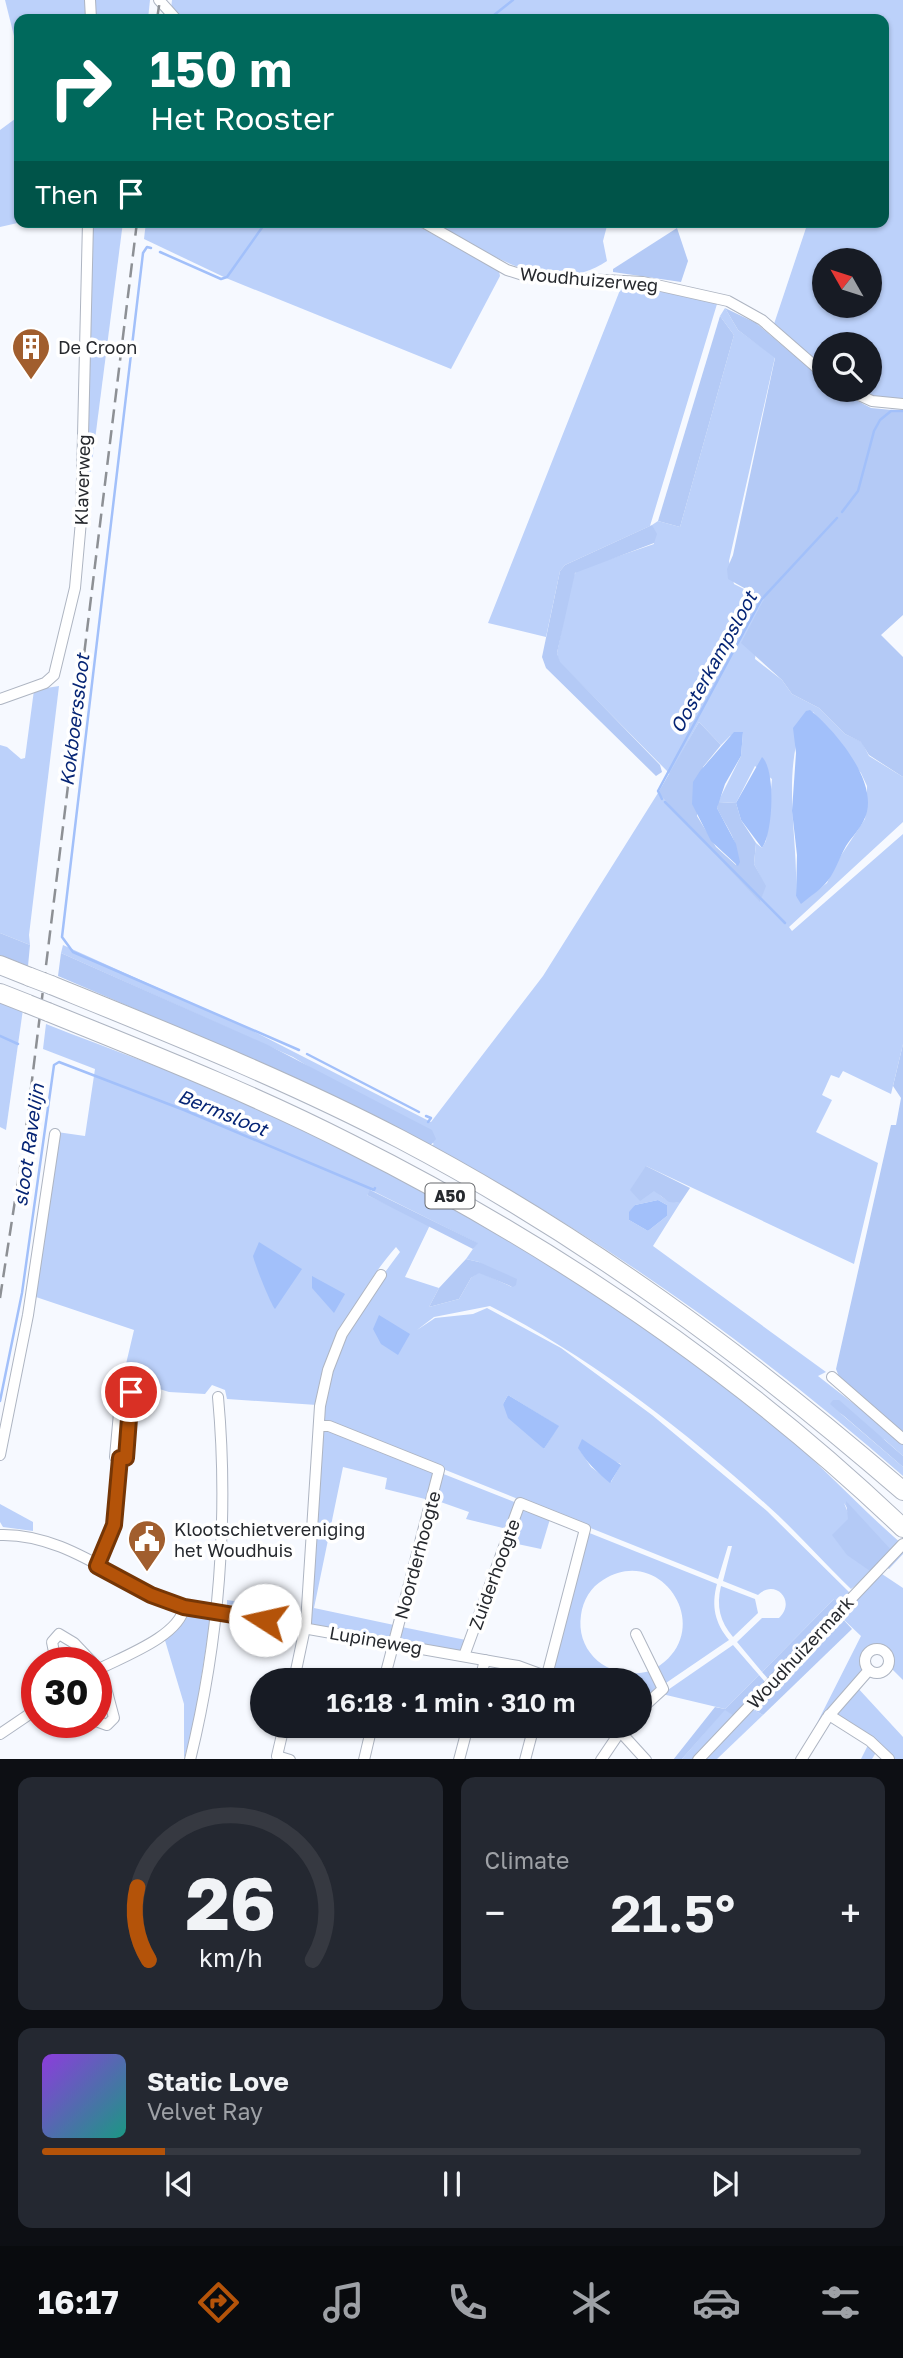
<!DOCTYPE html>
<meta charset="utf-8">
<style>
body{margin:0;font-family:"Golos Text",sans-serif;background:#242831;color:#f1f3f6;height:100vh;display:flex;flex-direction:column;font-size:26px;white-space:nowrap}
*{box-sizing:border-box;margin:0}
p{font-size:23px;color:#9ea1a6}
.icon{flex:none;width:38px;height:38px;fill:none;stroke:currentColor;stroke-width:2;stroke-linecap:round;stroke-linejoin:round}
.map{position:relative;height:1759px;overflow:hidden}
.sheet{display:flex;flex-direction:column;gap:18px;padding:18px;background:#0d0f14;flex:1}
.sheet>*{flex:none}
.top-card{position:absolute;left:14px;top:14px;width:875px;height:214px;border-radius:14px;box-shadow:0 2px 5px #0004;background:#00695c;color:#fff;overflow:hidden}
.needle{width:46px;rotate:309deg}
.fabs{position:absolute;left:812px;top:248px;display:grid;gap:14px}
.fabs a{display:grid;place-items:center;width:70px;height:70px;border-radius:50%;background:#171b24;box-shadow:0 2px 5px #0004;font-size:35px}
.speed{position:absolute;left:21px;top:1647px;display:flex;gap:14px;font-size:35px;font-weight:700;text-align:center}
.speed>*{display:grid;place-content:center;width:91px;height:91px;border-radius:50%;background:#171b24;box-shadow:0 2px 5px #0004;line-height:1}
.speed .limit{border:10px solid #d22;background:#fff;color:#111}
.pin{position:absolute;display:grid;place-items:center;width:60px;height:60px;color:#fff;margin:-30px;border:4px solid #fff;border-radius:50%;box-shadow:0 2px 7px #0007}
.me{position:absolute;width:77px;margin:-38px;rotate:280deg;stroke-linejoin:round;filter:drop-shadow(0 0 5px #0008)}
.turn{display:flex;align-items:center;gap:24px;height:147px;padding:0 21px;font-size:32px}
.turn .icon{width:91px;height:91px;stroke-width:2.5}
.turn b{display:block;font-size:49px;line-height:60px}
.then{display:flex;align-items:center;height:66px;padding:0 21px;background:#0003;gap:14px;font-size:26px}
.big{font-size:52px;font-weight:600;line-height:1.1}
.sheet .widget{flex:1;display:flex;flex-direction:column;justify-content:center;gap:10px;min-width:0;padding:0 24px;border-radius:14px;background:#242831}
.sheet .dial{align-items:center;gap:0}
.dial svg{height:182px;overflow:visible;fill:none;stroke:#363941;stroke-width:7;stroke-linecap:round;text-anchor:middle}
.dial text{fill:#f1f3f6;stroke:none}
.song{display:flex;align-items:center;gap:21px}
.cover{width:84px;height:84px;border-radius:10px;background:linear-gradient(135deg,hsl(270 70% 55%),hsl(170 70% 35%))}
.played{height:7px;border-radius:4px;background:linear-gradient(90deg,#b45309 15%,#363941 15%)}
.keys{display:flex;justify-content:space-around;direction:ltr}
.heat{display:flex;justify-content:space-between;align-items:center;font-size:38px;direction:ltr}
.sheet .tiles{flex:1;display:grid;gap:18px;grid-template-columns:1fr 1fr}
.widget:last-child{grid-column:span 2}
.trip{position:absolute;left:250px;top:1668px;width:402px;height:70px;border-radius:35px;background:#171b24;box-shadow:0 2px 5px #0004;font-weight:600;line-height:70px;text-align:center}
.dock{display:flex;height:112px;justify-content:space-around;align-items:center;background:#090b0e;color:#9ea1a6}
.dock .icon{width:49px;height:49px}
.dock .current{color:#b45309}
.dock b{font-size:32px;color:#f1f3f6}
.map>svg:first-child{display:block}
.green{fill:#bcd1fa;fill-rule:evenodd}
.forest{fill:#b4caf6}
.water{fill:#a2c0fa}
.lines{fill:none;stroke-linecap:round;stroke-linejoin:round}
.stream{stroke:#a2c0fa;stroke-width:2.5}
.street-casing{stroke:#aeb5c2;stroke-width:12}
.highway-casing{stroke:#aeb5c2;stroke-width:20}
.street{stroke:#fff;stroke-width:10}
.highway{stroke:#fff;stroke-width:18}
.rail{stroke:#8d9095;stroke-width:2.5;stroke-dasharray:14 7;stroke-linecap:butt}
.highway-bridge-casing{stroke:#aeb5c2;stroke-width:20;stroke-linecap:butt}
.highway-bridge{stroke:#fff;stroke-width:18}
.route-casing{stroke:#753606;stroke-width:18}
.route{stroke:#b45309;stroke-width:12}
.labels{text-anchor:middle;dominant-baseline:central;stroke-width:7;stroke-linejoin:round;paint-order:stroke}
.shield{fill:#fff;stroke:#67696d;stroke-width:2}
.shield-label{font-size:16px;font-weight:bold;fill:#26292e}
.street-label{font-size:18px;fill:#26292e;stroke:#fff}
.poi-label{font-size:18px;fill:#26292e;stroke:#fff;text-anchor:start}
.water-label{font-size:19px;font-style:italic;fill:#062575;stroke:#fff}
</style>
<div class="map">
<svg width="903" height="1760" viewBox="0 0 903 1760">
<rect width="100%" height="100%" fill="#f6f9ff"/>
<g class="green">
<path d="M5,0H85V19H19V56Z"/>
<path d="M94,0H150L148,19L94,14Z"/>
<path d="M172,0H903V400L878,398L856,390H870V345H824V368L774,324L808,222H884V19H181L171,9ZM824,261H870V306H824Z"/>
<path d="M19,116V222H22L0,227V130Z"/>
<path d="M91,222H123L84,525Z"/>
<path d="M146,222H411L499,271L500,276L451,369L226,278L144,239Z"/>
<path d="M433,222H608L603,241L607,261C550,300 483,250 433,222Z"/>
<path d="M622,285L688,295L717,304L650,526L565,565L560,571L546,637L488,623Z"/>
<path d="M725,308L738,330L775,357L729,561L734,584L764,599L755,659L782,680L792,694L819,708L845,734L862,742L869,756L903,777V822L789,927L792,931L903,834V1044L891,1094L843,1071L839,1078L831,1075L822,1095L832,1100L816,1132L878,1163L854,1264L646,1166C652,1187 656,1200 680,1203L653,1246L826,1372L818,1376L903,1442V1456L885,1440L840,1413L903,1467V1476C758,1349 601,1236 430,1146L434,1144L293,1057L61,953L63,945L251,1030L431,1122L543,976L658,793L760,901L765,886L754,864L756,843L762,848L766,841L772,779L755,766L736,803L718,802L741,756L743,732L730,736L721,745L699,722L670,774L559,662L557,653L572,577L578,570L654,544L652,525L658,521L680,527L734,335L720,316ZM813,712L861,773L867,786V802L865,819L836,863L827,883L805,900L796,896C798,846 786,795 796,745C798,734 808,722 813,712ZM658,1200L667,1205V1216L648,1231L629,1220L635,1205Z"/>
<path d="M59,686L29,935L30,945L0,933V745L7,747L21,759L25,758L34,690Z"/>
<path d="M0,1000L23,1009L6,1130L0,1127Z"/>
<path d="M46,1024C112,1050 178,1073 243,1101C432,1185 614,1296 775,1426C820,1463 859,1507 903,1545V1554L889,1569L882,1563L844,1503L873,1573L851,1589C824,1563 797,1532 768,1506C684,1430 592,1358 490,1306L434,1317L417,1330L435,1318L473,1314L487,1308L561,1348L652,1415L767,1511L849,1592L847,1601L834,1599L762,1672L737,1642L762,1618H779C797,1601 775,1578 758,1595L723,1581L732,1546H728L718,1579L323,1421C327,1357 362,1302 400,1252L396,1247C354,1295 337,1345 317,1405L227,1399L225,1390L212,1385L205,1394L169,1392L128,1379L133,1367L126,1364L134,1330L33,1296L57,1132L85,1136L95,1069L43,1049ZM371,1190L477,1243L466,1259L479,1262L512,1287L479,1272L471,1278L459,1299L429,1307L439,1288L405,1277L430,1225L367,1195ZM508,1395L558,1426L544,1449L503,1404ZM579,1449L621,1464L611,1482L591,1467Z"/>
<path d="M326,1429L434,1471L429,1500L385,1489L387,1478L343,1467L314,1608L394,1625L391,1638L311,1624L323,1431Z"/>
<path d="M441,1473L517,1503L507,1529L466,1519L469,1512L435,1500Z"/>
<path d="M0,1504L33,1522V1531L3,1527L0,1522Z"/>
<path d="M522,1506L550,1519L541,1549L508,1542Z"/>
<path d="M587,1532L717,1584C711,1606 715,1623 729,1640L663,1685L656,1668C718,1630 661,1542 603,1580C591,1587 583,1600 581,1615C575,1655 613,1682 650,1671L657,1690L641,1706L640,1680H564L551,1674Z"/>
<path d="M882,1574L903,1588V1680L889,1666C892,1652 882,1644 868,1649L862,1658L864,1668L814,1729L861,1636L841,1617Z"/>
<path d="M721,1586L755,1599L758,1613L733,1637C720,1622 716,1606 721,1586Z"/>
<path d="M242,1594L289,1604V1610L303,1613V1619L288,1613L302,1621L299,1623L226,1610V1607L241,1604L227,1605V1600L241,1602Z"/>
<path d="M188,1611L211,1615L194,1724L184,1759V1704L164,1637L178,1628Z"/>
<path d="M402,1627L466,1640L460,1652L399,1640Z"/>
<path d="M733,1645L759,1675L725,1709L735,1717L696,1759H682L725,1709L662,1694Z"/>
<path d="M856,1686L903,1737V1759H892L893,1756L880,1746L872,1759H861L869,1743L827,1721Z"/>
<path d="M752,1709L763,1715L717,1759L704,1760Z"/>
</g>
<g class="forest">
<path d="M677,228L688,261L681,282L613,272V269Z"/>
<path d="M725,308L756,323L824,381V390H837L871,408L903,411V615L881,635L903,657V777L869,755L861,742L845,734L819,708L792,694L782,680L741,643L764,599L728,579L727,569L733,555L775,358L738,330Z"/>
<path d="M720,316L734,335L680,527L658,521Z"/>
<path d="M652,525L657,534L654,543L575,573L557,653L560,662L660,765L662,772L656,776L546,668L542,657L560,571L565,565Z"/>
<path d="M699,722L721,745L703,767L697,816L716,847L736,865C741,843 726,827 717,808L718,802L736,803L741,820L756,843L754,864L766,886L760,902L658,793Z"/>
<path d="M0,933L30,945L28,966L0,955Z"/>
<path d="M61,953L268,1045L432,1130L436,1139L430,1146L257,1061L58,976Z"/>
<path d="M903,1044V1432L841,1382L836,1369L891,1125H896L901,1098L893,1086Z"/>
<path d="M646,1166L690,1188L680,1203L669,1202L654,1191L640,1201L630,1190Z"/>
<path d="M370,1190L478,1243L473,1249L367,1195Z"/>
<path d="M466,1259L479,1262L517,1279L516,1285L513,1287L479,1273L471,1278L459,1299L429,1307L439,1288Z"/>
<path d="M833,1400H839L903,1456V1467L830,1404Z"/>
<path d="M846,1501L893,1552L873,1573L847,1555L832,1535L848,1519Z"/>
<path d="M834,1599L847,1601L770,1681L762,1672Z"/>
<path d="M841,1617L852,1629L763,1715L752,1709Z"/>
<path d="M759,1675L767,1684L735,1717L725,1710L682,1759L673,1760L715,1707L725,1709Z"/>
</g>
<g class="water">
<path d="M810,710C835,730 882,785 864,820C860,829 851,838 846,846C839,858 834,875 825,884C820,890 808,898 801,904L796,896L797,855L792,811L796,753L793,728L806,711Z"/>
<path d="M734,732H743L741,756L725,784L717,808L736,844L740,862L738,866L711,841L692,804L693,782L700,771Z"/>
<path d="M762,757C776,770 773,833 762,848L741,820L736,803Z"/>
<path d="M658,1200L667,1205V1216L648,1231L629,1220V1212L635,1205Z"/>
<path d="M259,1242L302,1269L275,1309C271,1305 255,1265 253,1256Z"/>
<path d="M312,1276L345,1294L334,1313L312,1288Z"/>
<path d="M379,1315L410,1334L398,1355L381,1344L373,1329Z"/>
<path d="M508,1395L559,1426L544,1449L508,1418L503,1404Z"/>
<path d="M582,1439L621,1465L610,1483C597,1472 587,1463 578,1448Z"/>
</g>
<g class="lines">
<g class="stream">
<path d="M489,19L513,0"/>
<path d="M151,248L147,247L143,253L62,937L73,952L299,1050"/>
<path d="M160,252L221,279L227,277L266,222"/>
<path d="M842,512L858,491L874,431L880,420L891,411H903"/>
<path d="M662,799L658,791L761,600L837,518"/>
<path d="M665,802L785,923"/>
<path d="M0,1036L18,1044"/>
<path d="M307,1054L419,1112"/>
<path d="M426,1116L431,1118L428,1122"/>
<path d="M0,1401L22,1293L54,1065L59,1062L184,1110L374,1190L375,1188"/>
</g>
<defs>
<g id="street">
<path d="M90,0L91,19"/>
<path d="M159,0L176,19"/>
<path d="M423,222L507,270L526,276L643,282L728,301L762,320L824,374"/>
<path d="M848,390L872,401L903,404"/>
<path d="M0,699L45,683L54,675L75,588L81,521L88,222"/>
<path d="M832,1377L903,1439"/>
<path d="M319,1426H329L439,1470L384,1680"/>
<path d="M0,1455L28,1315L55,1134"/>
<path d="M0,1535C68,1533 121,1586 184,1607L518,1666L556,1680"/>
<path d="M97,1566L114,1525L120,1458L126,1459L131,1392L121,1391L115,1457L120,1458"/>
<path d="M636,1634L663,1689L640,1710"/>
<circle cx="877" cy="1661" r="12"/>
<path d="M464,1656L520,1503L585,1529L546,1679"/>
<path d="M56,1662L52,1642L59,1634L74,1643L92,1662"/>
<path d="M96,1669L106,1688L114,1718L107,1725L96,1721"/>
<path d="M97,1670C122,1657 180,1636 184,1607"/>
<path d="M294,1680L306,1623L320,1406L328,1370L342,1334L381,1275"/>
<path d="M480,1680L485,1660"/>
<path d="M829,1715L870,1741L889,1759"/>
<path d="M284,1726L277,1756L290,1760"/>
<path d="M615,1726L646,1760"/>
<path d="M0,1734L37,1709"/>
<path d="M190,1760C219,1642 229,1517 218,1397"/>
<path d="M364,1760L372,1726"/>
<path d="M459,1760L468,1726"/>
<path d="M525,1760L534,1726"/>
<path d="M601,1760L624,1726"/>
<path d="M698,1760L903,1544"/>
<path d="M801,1760L827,1718L869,1670"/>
</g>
<g id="highway">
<path d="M0,965L30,977"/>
<path d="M51,985C169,1033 287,1080 400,1139C583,1235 747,1356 903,1491"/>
<path d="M0,993L28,1004"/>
<path d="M48,1012C149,1053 251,1093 349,1143C550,1244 740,1372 903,1528"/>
</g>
</defs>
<use href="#street" class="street-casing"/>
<use href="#highway" class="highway-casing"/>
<use href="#street" class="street"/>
<use href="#highway" class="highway"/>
<g class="rail">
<path d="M157,19L160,0"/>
<path d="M0,1298L26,1129L137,222"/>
</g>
<defs>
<g id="highway-bridge">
<path d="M30,977L51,985"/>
<path d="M28,1004L48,1012"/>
</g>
</defs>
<use href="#highway-bridge" class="highway-bridge-casing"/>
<use href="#highway-bridge" class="highway-bridge"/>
</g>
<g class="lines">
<defs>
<path id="route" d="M131,1392L126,1458H120L114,1525L97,1566L151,1595L184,1607L265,1620"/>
</defs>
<use href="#route" class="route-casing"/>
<use href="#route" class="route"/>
</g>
<defs>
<symbol id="building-pin" viewBox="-11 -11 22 30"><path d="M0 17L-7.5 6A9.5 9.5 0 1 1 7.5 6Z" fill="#a15e2e" stroke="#fff"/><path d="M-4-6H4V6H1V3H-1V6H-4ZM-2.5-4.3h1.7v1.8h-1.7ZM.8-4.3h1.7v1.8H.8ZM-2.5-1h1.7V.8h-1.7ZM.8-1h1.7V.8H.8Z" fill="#fff"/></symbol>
<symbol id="civic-pin" viewBox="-11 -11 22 30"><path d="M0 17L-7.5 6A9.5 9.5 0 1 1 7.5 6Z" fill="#a15e2e" stroke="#fff"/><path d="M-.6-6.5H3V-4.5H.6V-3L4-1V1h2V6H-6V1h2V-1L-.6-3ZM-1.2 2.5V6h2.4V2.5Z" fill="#fff"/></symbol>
</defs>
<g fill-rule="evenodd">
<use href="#building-pin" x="9" y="325" width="44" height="60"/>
<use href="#civic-pin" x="125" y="1517" width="44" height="60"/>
</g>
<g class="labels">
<rect class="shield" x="425.5" y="1183.5" width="49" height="25" rx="5"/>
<g class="shield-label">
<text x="450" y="1196">A50</text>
</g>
<g class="street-label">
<text transform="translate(589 279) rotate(5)">Woudhuizerweg</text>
<text transform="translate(82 480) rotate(-88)">Klaverweg</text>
<text transform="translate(417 1555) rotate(-75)">Noorderhoogte</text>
<text transform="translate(494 1574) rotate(-70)">Zuiderhoogte</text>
<text transform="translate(376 1640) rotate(10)">Lupineweg</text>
<text transform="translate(800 1652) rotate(-47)">Woudhuizermark</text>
</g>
<g class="poi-label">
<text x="58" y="347">De Croon</text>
<text x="174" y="1529">Klootschietvereniging<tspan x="174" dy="21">het Woudhuis</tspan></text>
</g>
<g class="water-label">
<text transform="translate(713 662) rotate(-61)">Oosterkampsloot</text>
<text transform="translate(74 720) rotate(-83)">Kokboerssloot</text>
<text transform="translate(223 1112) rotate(22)">Bermsloot</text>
<text transform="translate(28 1145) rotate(-82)">sloot Ravelijn</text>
</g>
</g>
</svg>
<div class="fabs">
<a><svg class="needle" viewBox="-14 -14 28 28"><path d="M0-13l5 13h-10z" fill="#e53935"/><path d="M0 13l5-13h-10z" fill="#9ea1a6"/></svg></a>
<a><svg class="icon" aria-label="search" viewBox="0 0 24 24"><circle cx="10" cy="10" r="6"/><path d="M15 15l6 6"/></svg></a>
</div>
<div class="speed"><div class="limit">30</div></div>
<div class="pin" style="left:131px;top:1392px;background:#d93025"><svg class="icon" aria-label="arrive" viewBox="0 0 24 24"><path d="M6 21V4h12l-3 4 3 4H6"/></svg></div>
<svg class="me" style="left:265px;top:1620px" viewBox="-20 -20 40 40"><circle r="19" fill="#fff"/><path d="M0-13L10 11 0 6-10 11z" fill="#b45309"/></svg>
<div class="trip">16:18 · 1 min · 310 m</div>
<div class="top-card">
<div class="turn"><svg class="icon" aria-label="right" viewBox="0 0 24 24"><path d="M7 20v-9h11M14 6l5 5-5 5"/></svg><div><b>150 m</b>Het Rooster</div></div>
<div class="then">Then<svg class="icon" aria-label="arrive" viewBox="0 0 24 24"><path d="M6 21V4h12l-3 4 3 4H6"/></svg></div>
</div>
</div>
<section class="sheet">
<div class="tiles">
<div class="widget dial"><svg viewBox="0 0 100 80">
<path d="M14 69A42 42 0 1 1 86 69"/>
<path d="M14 69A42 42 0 0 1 9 37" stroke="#b45309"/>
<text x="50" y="56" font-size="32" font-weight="700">26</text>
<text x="50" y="72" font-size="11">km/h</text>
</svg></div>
<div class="widget"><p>Climate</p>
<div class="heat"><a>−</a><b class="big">21.5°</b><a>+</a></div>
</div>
<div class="widget">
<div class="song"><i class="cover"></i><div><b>Static Love</b><p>Velvet Ray</p></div></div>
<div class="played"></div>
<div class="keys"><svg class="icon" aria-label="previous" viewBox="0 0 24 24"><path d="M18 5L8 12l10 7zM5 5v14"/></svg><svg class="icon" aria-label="pause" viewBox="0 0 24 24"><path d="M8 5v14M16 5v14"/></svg><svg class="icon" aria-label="next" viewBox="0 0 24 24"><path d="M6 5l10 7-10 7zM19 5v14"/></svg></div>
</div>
</div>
</section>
<nav class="dock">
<b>16:17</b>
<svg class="icon current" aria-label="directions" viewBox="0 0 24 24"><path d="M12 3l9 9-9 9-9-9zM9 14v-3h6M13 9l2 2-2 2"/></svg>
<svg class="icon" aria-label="music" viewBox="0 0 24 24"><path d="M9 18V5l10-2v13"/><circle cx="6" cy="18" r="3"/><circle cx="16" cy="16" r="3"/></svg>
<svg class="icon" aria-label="phone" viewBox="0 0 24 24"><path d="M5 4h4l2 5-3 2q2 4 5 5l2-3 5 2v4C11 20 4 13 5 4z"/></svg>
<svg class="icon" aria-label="climate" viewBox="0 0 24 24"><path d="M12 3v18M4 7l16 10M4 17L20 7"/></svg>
<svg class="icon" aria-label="car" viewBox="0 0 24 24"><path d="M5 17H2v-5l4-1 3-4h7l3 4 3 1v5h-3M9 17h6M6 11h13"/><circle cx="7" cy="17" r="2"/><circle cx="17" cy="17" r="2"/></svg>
<svg class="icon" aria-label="filters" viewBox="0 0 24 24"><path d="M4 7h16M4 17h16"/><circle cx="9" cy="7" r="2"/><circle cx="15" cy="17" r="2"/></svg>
</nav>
